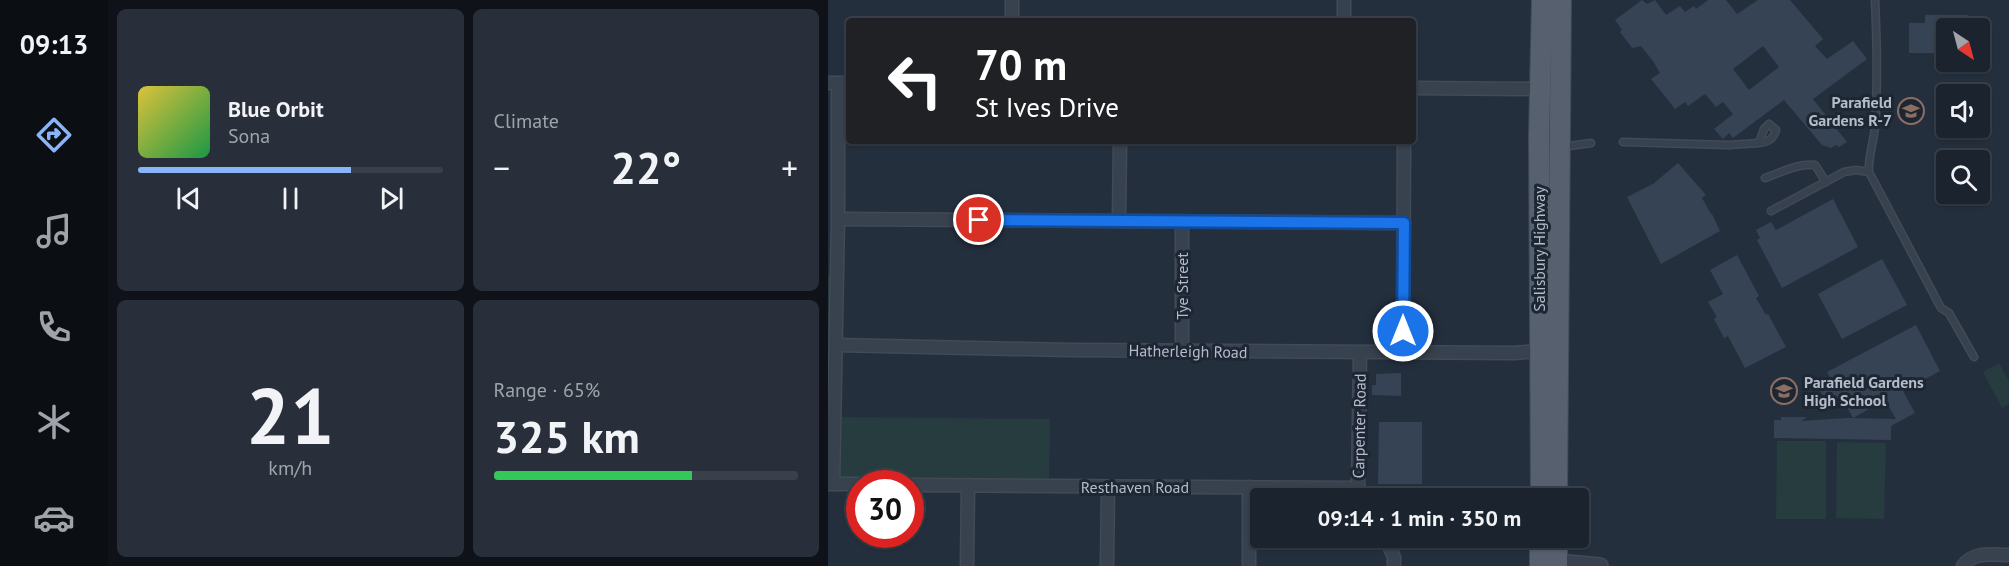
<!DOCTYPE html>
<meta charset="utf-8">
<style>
body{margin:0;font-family:"PT Sans",sans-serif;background:#282f3a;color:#f1f3f6;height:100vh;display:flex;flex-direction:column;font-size:22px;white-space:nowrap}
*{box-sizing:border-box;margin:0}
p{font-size:20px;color:#a0a4aa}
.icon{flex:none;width:33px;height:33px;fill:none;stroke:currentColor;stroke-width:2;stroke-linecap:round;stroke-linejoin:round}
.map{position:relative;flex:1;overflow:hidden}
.details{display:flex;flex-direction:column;gap:9px;padding:9px;background:#0f1319;width:720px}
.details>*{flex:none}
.top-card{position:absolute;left:18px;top:18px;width:570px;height:126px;border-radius:6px;box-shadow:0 2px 4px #0004,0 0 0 2px #39404a;background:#202124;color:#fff;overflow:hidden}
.needle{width:39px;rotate:144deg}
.tools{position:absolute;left:1108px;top:18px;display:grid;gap:12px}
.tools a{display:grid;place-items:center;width:54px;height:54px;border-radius:6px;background:#1b232e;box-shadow:0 2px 4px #0004,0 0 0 2px #39404a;font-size:30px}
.speed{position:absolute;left:18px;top:470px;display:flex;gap:12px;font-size:30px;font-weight:700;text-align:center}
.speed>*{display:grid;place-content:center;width:78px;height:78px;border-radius:50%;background:#1b232e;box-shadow:0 2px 4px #0004,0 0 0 2px #39404a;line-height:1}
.speed .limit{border:9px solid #d22;background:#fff;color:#111}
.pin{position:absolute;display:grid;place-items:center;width:51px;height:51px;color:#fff;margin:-26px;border:3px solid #fff;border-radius:50%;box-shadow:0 2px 6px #0007}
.me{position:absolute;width:66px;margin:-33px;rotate:0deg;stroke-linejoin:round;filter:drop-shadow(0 0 4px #0008)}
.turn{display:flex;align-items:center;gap:21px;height:126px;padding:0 30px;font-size:27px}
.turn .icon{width:78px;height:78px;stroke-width:2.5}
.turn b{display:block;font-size:42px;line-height:51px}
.big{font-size:45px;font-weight:600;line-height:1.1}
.details .card{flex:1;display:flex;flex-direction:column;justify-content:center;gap:9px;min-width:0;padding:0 21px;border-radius:9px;background:#282f3a}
.details .dial{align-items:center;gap:0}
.dial b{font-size:78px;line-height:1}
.song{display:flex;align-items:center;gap:18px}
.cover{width:72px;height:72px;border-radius:9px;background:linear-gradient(135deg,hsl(50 70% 55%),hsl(140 70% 35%))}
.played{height:6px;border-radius:3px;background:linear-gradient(90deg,#8ab4f8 70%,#39404a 70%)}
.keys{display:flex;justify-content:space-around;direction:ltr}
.heat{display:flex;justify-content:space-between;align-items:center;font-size:33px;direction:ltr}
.charge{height:9px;border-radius:4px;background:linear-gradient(90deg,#34c759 65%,#39404a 0)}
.details .tiles{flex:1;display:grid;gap:9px;grid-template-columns:repeat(2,1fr)}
.trip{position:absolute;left:422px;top:488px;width:339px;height:60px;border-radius:6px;background:#1b232e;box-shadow:0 2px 4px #0004,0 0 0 2px #39404a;font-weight:600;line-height:60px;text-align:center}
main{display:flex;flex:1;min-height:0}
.menu{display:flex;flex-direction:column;width:108px;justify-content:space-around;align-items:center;background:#0b0e12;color:#a0a4aa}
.menu .icon{width:42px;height:42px}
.menu .current{color:#8ab4f8}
.menu b{font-size:27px;color:#f1f3f6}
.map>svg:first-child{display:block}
.green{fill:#263c3f}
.building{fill:#364354;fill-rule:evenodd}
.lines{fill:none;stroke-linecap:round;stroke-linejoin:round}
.service-casing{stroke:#414a57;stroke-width:9}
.minor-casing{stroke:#414a57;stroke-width:15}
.tertiary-casing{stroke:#414a57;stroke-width:18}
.primary-casing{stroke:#414a57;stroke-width:22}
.service{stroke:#38414e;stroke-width:6}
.minor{stroke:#38414e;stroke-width:12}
.tertiary{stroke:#38414e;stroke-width:15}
.primary{stroke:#56606e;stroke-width:20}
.route-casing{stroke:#114b97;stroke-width:15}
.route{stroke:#1a73e8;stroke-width:10}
.labels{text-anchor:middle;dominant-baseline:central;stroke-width:6;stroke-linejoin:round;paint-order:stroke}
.poi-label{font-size:16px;font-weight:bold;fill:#b4bcc9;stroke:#1d2633;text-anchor:end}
.street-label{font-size:16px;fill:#b4bcc9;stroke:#1d2633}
</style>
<main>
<nav class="menu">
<b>09:13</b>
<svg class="icon current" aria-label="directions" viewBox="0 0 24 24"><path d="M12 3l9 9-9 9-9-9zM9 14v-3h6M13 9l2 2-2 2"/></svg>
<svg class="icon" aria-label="music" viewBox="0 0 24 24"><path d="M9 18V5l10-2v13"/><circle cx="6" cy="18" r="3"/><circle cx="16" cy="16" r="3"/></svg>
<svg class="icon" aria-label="phone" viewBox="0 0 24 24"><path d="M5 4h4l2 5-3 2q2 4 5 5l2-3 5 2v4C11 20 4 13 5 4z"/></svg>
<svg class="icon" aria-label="climate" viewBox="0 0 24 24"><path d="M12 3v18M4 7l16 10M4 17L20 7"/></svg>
<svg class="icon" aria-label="car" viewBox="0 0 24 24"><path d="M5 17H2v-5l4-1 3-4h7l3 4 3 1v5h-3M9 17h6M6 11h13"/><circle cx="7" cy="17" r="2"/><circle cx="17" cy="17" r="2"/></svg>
</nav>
<section class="details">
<div class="tiles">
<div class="card">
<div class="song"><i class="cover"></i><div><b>Blue Orbit</b><p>Sona</p></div></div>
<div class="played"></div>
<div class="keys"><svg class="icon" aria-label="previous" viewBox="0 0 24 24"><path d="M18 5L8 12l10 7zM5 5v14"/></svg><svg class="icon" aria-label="pause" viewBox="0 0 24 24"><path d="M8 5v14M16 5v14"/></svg><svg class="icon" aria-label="next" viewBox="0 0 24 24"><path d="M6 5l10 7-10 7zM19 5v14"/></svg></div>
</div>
<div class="card"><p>Climate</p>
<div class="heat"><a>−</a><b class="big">22°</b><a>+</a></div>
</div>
<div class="card dial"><b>21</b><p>km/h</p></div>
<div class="card"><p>Range · 65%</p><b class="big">325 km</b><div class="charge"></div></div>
</div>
</section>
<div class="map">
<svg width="1181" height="566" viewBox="0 0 1181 566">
<rect width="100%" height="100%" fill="#242f3e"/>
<g class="green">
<path d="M0,276H10L7,417L222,419L221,486L82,483L0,484Z"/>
<path d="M1171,363L1181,382V404L1174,408L1155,372Z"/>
<path d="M949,441H998V519H948Z"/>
<path d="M1009,442L1058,443L1056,519L1008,518Z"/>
</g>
<g class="building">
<path d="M814,0L819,4L827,0L838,15L852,6L857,12L866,6L868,9L880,0H898L909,14L930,0H962L995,39L987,46L999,59L1025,41L1039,59L985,99L1019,142L1011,147L1008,145L1003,148L994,145L956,100L905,138L901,133L895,139L886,129L905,114L895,102L888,107L877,94L860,106L857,102L847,109L823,79L832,73L825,61L813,46L804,48L792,32L794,30L787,20ZM935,46L951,67L921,90L905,69Z"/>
<path d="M1097,15H1140V28H1119V53H1081V23H1097Z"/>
<path d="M850,163L878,195L874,198L883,214H884L892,231L833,264L799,197L825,184Z"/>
<path d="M1005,199L1030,247L954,288L929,240L932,238L928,230L943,222L948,230Z"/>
<path d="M909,255L931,296L928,298L938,315L940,314L958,347L917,368L900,336L896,338L886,319L889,317L880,302L895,294L882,270Z"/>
<path d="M1054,259L1079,305L1014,339L990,294Z"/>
<path d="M1088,325L1112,371L1075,391L1087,413L1063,426V440L946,438V420H953V417H979L973,421L1019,418L1068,419L1057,400L1025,418L1014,398L1000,406L992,391L1006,384L999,372Z"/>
<path d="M573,373V396L544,395V385H548V374Z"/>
<path d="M551,422H594V484H550Z"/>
</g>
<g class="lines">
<defs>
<g id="service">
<path d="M1047,0C1049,42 1050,84 1047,126C1046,141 1040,156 1041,172L1113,308L1121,313L1146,357"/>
<path d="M795,142L900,145L931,143L936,129L941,124L948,130C945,139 941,142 931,143"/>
<path d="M734,147L763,143"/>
<path d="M937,178C954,172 970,163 987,165L998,182"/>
<path d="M943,211L1016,172L1028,170L1041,172"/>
</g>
<g id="minor">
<path d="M184,0V21"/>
<path d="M516,21V0"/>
<path d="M0,83H21"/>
<path d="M585,88L712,89"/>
<path d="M10,219L576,223"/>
<path d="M291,220L292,141"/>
<path d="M8,345L241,350L686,353L711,351"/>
<path d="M354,351V221"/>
<path d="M532,353L530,486L535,498"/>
<path d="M575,353L576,141"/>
<path d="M0,484H32"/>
<path d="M5,484L10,219V83"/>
<path d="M82,485L531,488"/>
<path d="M557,537L566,557V566"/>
<path d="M139,566L140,485"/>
<path d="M279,566L280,487"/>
<path d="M421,566V487"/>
<path d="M1135,566C1145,551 1165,555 1181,555"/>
</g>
<path id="tertiary" d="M729,562L772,566"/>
<g id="primary">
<path d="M713,498L711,136L714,0"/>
<path d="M729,498L733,0"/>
<path d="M712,566V537"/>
<path d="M729,566V537"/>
</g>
</defs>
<use href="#service" class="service-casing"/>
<use href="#minor" class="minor-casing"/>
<use href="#tertiary" class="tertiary-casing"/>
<use href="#primary" class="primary-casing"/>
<use href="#service" class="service"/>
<use href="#minor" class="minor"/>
<use href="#tertiary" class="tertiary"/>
<use href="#primary" class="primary"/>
</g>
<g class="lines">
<defs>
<path id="route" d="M151,220L576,223L575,331"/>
</defs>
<use href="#route" class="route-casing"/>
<use href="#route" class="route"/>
</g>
<defs>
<symbol id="school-ring" viewBox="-11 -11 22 22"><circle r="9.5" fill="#1d2633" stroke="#8d6e63" stroke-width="1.5"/><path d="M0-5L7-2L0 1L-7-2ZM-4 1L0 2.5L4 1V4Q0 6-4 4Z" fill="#8d6e63"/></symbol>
</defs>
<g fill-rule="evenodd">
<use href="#school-ring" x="1068" y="96" width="30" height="30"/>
<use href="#school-ring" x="941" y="376" width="30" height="30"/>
</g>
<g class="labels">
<g class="poi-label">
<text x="1064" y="102">Parafield<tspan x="1064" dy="18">Gardens R-7</tspan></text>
<text x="976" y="382" text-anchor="start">Parafield Gardens<tspan x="976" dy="18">High School</tspan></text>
</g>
<g class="street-label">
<text transform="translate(711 249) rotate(-90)">Salisbury Highway</text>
<text transform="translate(354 286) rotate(-90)">Tye Street</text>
<text transform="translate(360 351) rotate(1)">Hatherleigh Road</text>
<text transform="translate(531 426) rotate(-89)">Carpenter Road</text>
<text x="307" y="487">Resthaven Road</text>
</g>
</g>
</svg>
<div class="tools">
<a><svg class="needle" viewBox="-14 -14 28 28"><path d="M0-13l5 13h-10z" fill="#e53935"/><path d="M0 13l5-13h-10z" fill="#a0a4aa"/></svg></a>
<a><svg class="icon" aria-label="sound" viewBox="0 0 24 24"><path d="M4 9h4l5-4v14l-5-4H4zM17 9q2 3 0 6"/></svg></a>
<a><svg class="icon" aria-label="search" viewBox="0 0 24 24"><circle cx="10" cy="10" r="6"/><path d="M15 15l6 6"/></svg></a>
</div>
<div class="speed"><div class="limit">30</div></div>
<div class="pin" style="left:151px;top:220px;background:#d93025"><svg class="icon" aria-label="arrive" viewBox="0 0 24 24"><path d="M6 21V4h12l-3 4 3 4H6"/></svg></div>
<svg class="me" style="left:575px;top:331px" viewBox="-20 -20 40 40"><circle r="17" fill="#1a73e8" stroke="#fff" stroke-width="3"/><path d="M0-11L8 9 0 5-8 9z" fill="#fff"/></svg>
<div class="trip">09:14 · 1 min · 350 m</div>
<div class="top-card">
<div class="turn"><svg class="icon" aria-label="left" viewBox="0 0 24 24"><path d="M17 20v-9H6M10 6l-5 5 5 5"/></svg><div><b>70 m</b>St Ives Drive</div></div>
</div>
</div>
</main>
